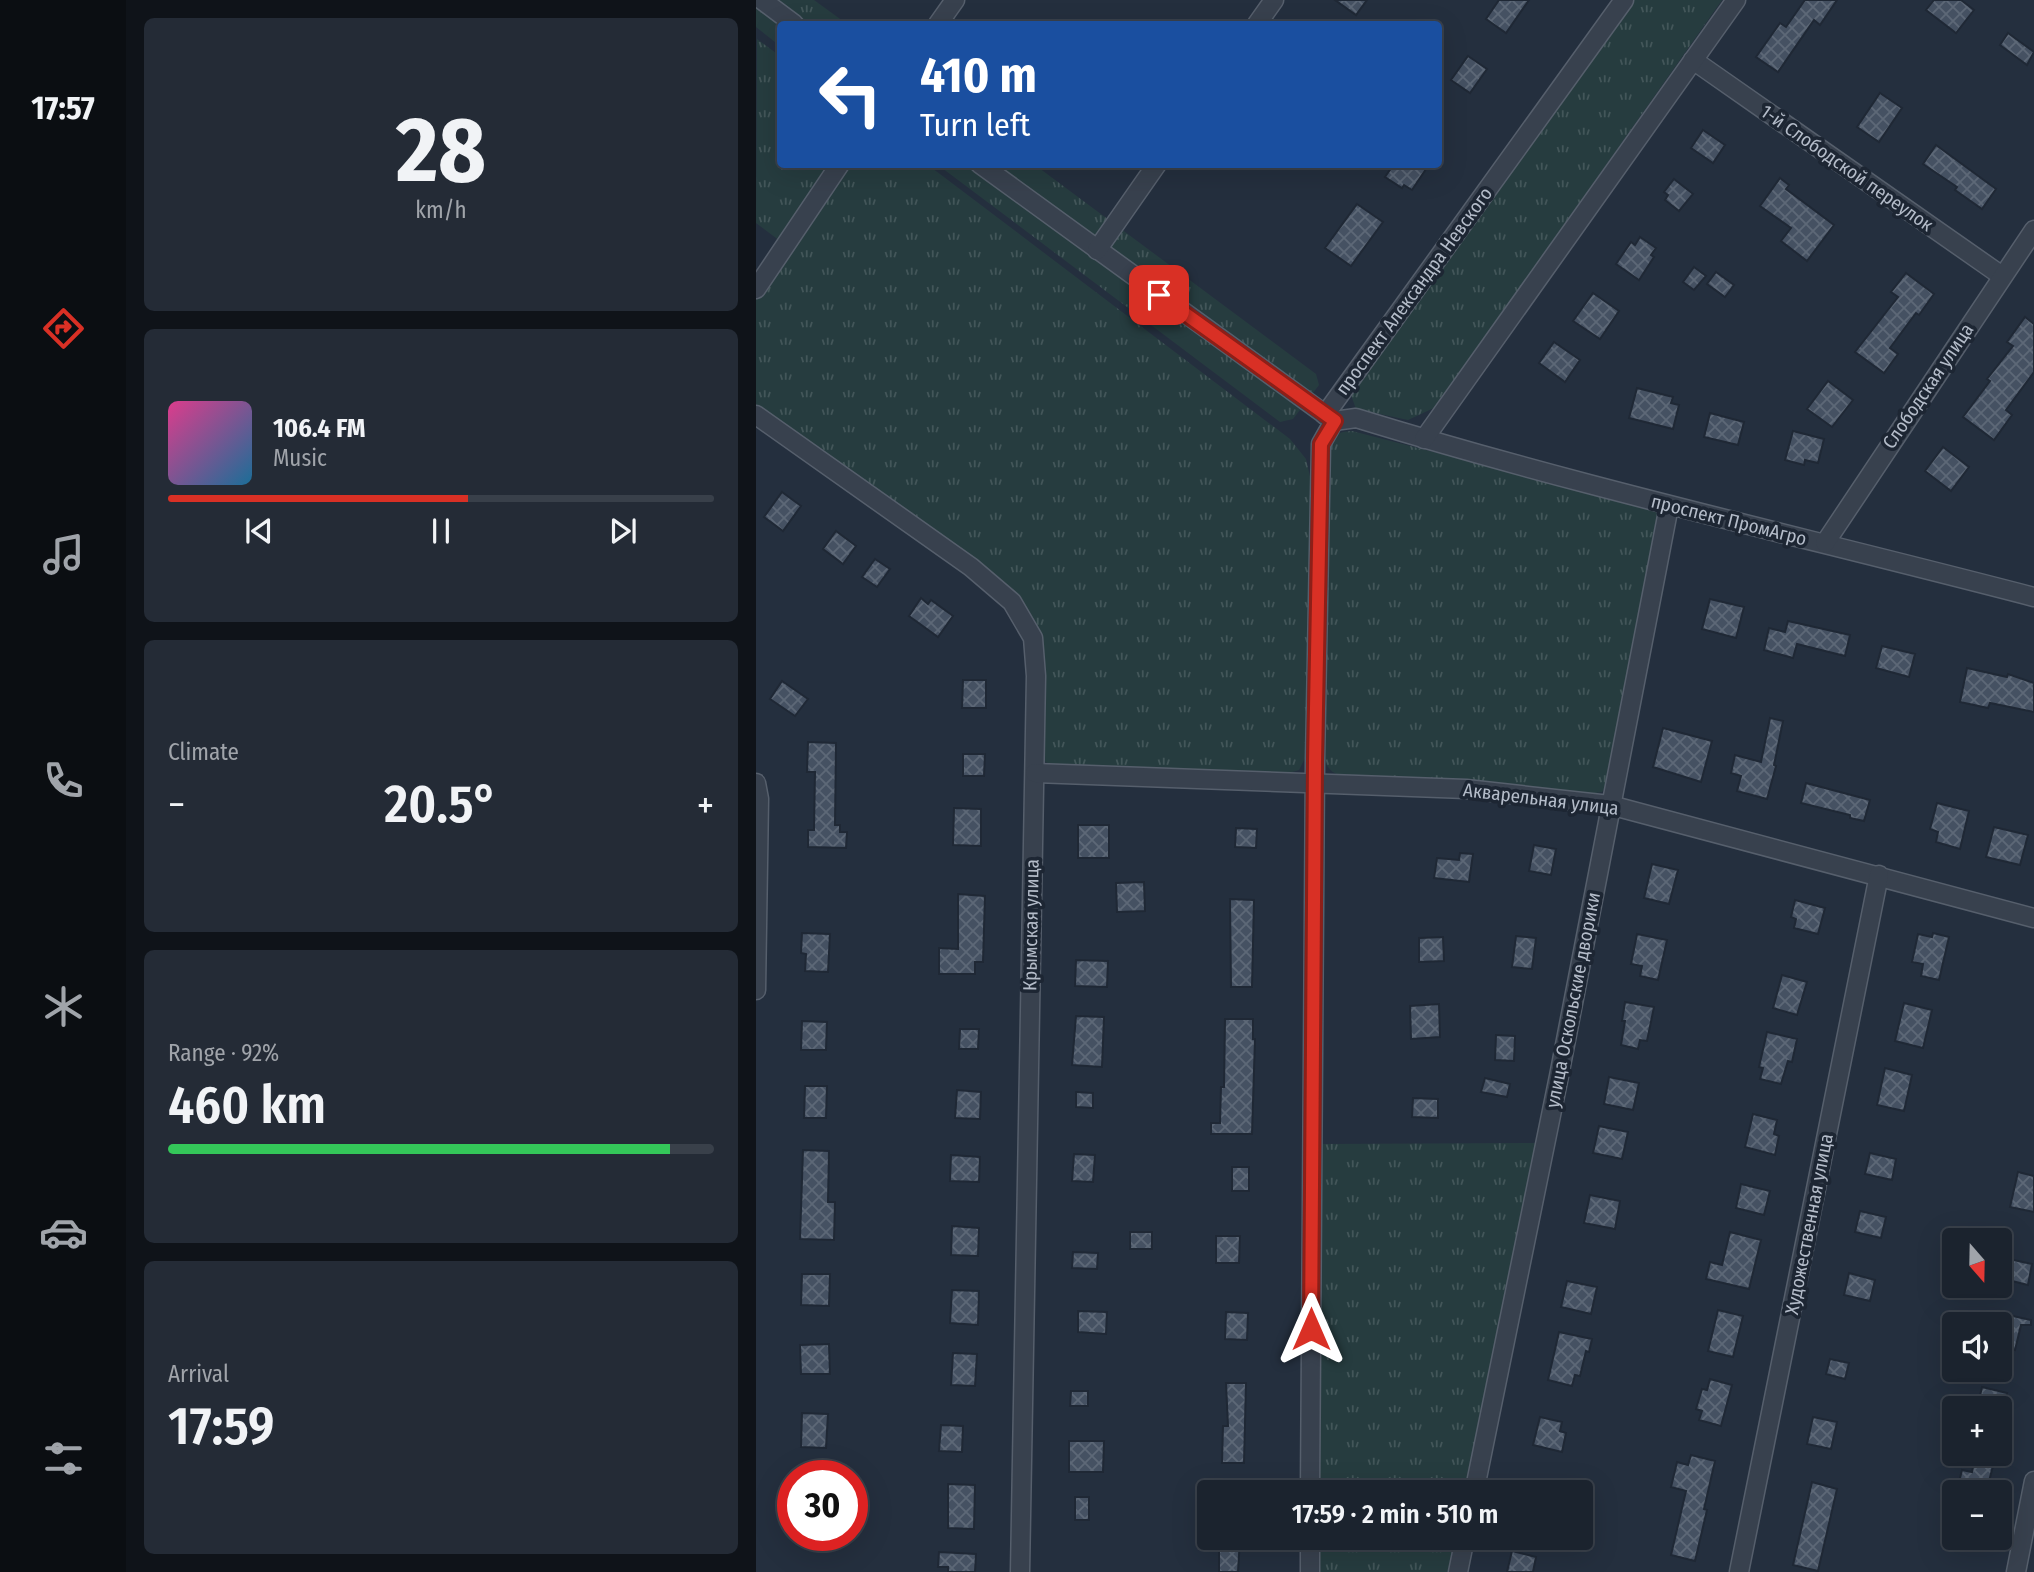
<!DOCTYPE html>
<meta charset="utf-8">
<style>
body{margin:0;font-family:"Fira Sans Condensed",sans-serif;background:#242b36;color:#f1f3f6;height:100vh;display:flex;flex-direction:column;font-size:26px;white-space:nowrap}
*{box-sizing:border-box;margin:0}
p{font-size:23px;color:#a0a4aa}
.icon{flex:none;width:38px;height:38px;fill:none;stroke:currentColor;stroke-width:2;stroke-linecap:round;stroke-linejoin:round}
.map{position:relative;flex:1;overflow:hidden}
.sheet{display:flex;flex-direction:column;gap:18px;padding:18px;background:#0f1319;width:630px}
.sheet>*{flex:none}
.hud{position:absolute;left:21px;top:21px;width:665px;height:147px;border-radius:7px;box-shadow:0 7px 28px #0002,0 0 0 2px #39404a;background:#1a4fa0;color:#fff;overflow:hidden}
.needle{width:46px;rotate:160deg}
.controls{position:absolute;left:1186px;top:1228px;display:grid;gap:14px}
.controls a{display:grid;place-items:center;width:70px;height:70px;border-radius:7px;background:#1b232e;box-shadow:0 7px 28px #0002,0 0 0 2px #39404a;font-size:35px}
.speed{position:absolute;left:21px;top:1460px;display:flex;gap:14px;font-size:35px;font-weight:700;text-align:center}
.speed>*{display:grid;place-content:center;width:91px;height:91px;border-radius:50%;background:#1b232e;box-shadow:0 7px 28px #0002,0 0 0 2px #39404a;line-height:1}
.speed .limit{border:10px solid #d22;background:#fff;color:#111}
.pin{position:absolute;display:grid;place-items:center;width:60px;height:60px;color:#fff;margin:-30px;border-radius:14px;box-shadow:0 4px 10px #0006}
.me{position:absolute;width:77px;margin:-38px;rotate:0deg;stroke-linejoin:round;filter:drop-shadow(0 0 5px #0008)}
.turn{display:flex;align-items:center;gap:24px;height:147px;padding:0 28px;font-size:32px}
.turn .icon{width:91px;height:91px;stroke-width:2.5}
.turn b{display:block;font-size:49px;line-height:60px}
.big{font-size:52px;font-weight:600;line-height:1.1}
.sheet .card{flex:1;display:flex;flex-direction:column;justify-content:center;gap:10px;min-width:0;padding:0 24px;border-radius:10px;background:#242b36}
.sheet .dial{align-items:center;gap:0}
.dial b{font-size:91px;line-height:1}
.song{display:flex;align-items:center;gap:21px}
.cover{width:84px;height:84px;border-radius:10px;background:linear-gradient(135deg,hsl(330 70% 55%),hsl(200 70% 35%))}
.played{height:7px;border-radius:4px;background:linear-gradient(90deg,#d93025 55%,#39404a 55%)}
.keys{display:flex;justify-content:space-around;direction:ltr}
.heat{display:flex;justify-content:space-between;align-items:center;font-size:38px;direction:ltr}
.charge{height:10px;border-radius:5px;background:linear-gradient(90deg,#34c759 92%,#39404a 0)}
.trip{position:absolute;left:441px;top:1480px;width:396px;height:70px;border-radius:7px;background:#1b232e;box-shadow:0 7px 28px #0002,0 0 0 2px #39404a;font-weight:600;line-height:70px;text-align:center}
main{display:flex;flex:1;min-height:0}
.tab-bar{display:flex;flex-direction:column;width:126px;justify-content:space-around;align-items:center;background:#0b0e12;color:#a0a4aa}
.tab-bar .icon{width:49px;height:49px}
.tab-bar .on{color:#d93025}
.tab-bar b{font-size:32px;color:#f1f3f6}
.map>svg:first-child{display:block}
.grass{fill:url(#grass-tufts)}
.building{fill:url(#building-cross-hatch);stroke:#1f2835;stroke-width:2}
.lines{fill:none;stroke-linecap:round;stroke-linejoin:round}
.minor-casing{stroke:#565f6c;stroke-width:21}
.minor{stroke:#38414e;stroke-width:18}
.route-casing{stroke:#8d1f18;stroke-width:18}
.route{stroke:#d93025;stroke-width:12}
.labels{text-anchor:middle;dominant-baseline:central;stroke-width:7;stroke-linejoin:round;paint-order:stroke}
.street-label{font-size:19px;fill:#b4bcc9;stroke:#1d2633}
</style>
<main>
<nav class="tab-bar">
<b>17:57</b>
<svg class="icon on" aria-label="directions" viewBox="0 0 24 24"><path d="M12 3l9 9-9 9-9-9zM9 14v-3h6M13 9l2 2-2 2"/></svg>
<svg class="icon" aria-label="music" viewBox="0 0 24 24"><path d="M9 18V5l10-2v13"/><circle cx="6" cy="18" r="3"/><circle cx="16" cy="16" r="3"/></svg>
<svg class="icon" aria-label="phone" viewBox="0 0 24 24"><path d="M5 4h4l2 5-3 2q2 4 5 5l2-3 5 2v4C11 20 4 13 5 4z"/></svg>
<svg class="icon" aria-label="climate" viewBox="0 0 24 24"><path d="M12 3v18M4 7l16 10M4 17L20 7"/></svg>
<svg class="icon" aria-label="car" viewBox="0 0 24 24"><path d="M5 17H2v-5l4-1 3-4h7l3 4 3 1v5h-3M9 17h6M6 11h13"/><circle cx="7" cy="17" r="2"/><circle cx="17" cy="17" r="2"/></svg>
<svg class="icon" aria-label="filters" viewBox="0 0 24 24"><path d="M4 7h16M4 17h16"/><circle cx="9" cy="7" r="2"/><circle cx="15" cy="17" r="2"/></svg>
</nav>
<section class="sheet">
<div class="card dial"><b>28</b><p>km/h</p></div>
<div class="card">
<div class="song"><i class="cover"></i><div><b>106.4 FM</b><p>Music</p></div></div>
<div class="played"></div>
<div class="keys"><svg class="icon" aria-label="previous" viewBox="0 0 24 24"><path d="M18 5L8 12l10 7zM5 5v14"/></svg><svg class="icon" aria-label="pause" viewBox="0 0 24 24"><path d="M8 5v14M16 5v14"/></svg><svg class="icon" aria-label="next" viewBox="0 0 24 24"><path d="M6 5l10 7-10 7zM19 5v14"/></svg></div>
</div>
<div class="card"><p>Climate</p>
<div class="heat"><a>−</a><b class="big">20.5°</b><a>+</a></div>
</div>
<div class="card"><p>Range · 92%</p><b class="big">460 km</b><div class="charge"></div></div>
<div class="card"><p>Arrival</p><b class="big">17:59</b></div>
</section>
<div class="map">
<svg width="1278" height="1572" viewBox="0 0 1278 1572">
<defs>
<pattern id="grass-tufts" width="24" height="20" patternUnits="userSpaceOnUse" patternTransform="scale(1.75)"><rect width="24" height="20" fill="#263c3f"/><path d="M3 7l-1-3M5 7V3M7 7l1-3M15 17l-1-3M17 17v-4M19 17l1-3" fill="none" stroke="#435659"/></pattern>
<pattern id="building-cross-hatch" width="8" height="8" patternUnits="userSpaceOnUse" patternTransform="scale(1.75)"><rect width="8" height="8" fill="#455162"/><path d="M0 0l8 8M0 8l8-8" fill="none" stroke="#5d6877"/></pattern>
</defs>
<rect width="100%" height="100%" fill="#242f3e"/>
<g class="grass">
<path d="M0,0H58L91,24H24V46L0,27Z"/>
<path d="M876,0H966L680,407L652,420L600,409L595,395L600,383Z"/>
<path d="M1,39L24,56V164L80,165L24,241L0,223Z"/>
<path d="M91,165H172L534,439L550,459L555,481L550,756L543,770L533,773L300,767L288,761L284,746V646L217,560L0,406V289Z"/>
<path d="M182,165H279L560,374L563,385L537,419L524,422Z"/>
<path d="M596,431L888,506L900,511L903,521L852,781L846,792L833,794L594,777C580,775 574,773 568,760L570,449C576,435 581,432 596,431Z"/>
<path d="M782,1143L711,1493H562L565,1144Z"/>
<path d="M562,1538H702L696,1572H562Z"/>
</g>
<g class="building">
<path d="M579,0H611L600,15Z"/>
<path d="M743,0H773L750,33L730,19Z"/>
<path d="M1049,0H1081L1064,25L1058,20L1022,72L1000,57L1024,23L1030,27Z"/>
<path d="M1178,0H1205L1218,10L1200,33L1170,10Z"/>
<path d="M1252,33L1278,52L1271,65L1244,45Z"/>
<path d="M712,56L731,69L714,93L695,80Z"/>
<path d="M1124,93L1146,108L1123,142L1101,127Z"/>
<path d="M947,130L969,145L957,163L935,148Z"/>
<path d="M1180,145L1240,189L1226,209L1199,190L1201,187L1167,164Z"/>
<path d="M638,164H663L670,169L656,190L648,185L646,188L629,177Z"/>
<path d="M1024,178L1033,185L1030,189L1078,225L1051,261L1025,241L1035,228L1004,206Z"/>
<path d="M918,179L937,194L923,211L909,200L912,195L908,192Z"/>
<path d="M601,204L627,222L595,266L569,248Z"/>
<path d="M884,237L900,248L895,255L898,257L883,280L860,264L875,242L879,245Z"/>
<path d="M938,267L950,276L938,290L927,282Z"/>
<path d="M960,272L978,285L969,297L951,284Z"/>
<path d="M1150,273L1178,294L1163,315L1160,313L1134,348L1142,354L1128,373L1099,352L1142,297L1135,292Z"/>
<path d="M837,293L863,311L844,339L817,321Z"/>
<path d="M1269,317L1278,324V372L1250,410L1256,415L1238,440L1207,417L1234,381L1231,379L1257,346L1251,342Z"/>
<path d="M798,342L824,360L809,382L783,363Z"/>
<path d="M1072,381L1097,400L1076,427L1051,409Z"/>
<path d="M881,388L917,397L915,403L923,405L917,429L873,418Z"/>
<path d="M954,413L988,422L982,445L948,437Z"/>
<path d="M1037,431L1068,439L1062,463L1049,460L1048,465L1029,460Z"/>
<path d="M1187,447L1213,467L1195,491L1169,471Z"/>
<path d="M26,492L45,506L27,531L8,517Z"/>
<path d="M80,531L100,546L87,564L67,549Z"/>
<path d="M119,559L134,569L121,587L106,577Z"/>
<path d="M165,598L172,604L175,600L197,616L182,637L153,616Z"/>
<path d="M954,599L988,607L980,638L946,629Z"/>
<path d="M1032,621L1094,635L1089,656L1041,644L1037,658L1008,650L1013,628L1029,632Z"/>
<path d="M1126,646L1159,654L1153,677L1120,668Z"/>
<path d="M1211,668L1251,677L1252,674L1278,683V712L1234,703L1232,708L1204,702Z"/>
<path d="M207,680H230V708H206Z"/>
<path d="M26,681L52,699L39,716L14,699Z"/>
<path d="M1014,718L1027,721L1018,765L1020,766L1011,799L981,791L985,776L975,773L979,755L1005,762Z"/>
<path d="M907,728L956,741L945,782L897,767Z"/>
<path d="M52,742L80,743L79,825H84V832H91L90,848L52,847V830H58L59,772H51Z"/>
<path d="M207,754H229L228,776H207Z"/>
<path d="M1050,783L1114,800L1108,821L1094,818V815L1045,803Z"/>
<path d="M1181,803L1213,811L1204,849L1180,842L1182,832L1174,829Z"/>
<path d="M198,808L225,809V846L197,845Z"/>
<rect x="322" y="825" width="31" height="33"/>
<path d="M1238,827L1272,835L1264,865L1230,857Z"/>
<path d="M480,828L501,829L500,848L479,847Z"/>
<path d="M778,845L800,849L795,875L773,871Z"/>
<path d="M704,853L717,854L713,882L678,878L681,858L703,860Z"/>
<path d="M896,864L922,870L913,904L888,898Z"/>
<path d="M388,882L389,911L361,912L360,883Z"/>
<path d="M202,894L229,896L227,962H219V974H183V948L202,949Z"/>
<path d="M474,899L498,900L496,987H475Z"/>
<path d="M1039,900L1069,908L1062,934L1038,928L1040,919L1035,917Z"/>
<path d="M46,933L74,934L72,972L49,971L50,954L45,953Z"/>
<path d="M1177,933L1193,937L1183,980L1165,976L1167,964L1156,962L1162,934L1176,937Z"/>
<path d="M881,934L911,940L902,980L884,976L886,966L875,964Z"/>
<path d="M760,936L780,938L776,969L756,967Z"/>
<path d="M687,937L688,961L663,962V938Z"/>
<path d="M320,960L352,961L351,987L319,986Z"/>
<path d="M1026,975L1051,982L1041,1015L1017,1008Z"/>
<path d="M869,1002L898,1007L891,1041L884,1040L882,1049L865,1045L869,1021H866Z"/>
<path d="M1148,1003L1176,1010L1167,1048L1139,1041Z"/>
<path d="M683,1004L684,1037L655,1039L654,1006Z"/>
<path d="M320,1016L348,1017L346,1067L316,1065Z"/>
<path d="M469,1019H497V1039H499L496,1134H455V1123H464L465,1087H468Z"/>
<path d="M46,1021L71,1022L70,1050H45Z"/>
<path d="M204,1029H223L222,1049H203Z"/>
<path d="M1011,1032L1041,1039L1036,1062L1032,1061L1025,1084L1004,1079L1007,1068L1003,1067Z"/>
<path d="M740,1035L759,1036L758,1061L739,1060Z"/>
<path d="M1129,1068L1156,1075L1148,1111L1121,1105Z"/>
<path d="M853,1077L883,1083L877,1110L848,1104Z"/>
<path d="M729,1078L754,1084L751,1097L725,1092Z"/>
<path d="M49,1086H71L70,1118H48Z"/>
<path d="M201,1090L225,1092L224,1119L199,1118Z"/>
<path d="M320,1092L337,1093V1108L320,1107Z"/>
<path d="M657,1098L682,1099V1118L656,1117Z"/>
<path d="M997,1114L1021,1120L1018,1134L1023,1136L1019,1155L989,1147Z"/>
<path d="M843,1126L872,1132L866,1159L837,1153Z"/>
<path d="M47,1150L73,1151L72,1202H79L78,1240L44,1239Z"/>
<path d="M1114,1153L1140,1159L1136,1180L1109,1174Z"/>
<path d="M318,1154L339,1155L337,1182L316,1181Z"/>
<path d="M195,1155L224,1157L223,1182L194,1181Z"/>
<rect x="476" y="1167" width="17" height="24"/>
<path d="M1262,1172L1278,1176V1212L1254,1207Z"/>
<path d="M985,1184L1014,1191L1008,1215L980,1208Z"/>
<path d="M834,1195L864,1201L859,1229L828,1223Z"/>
<path d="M1104,1211L1130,1217L1125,1238L1099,1232Z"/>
<path d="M196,1226L223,1228L222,1256L195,1255Z"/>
<rect x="374" y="1232" width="22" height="17"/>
<path d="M974,1232L1005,1240L993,1289L950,1279L954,1262L966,1265Z"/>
<path d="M460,1236H484L483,1263H460Z"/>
<path d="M317,1252L342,1253L341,1269L316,1268Z"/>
<path d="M1253,1259L1276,1264L1272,1285L1248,1279Z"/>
<path d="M1093,1273L1119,1280L1114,1301L1088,1295Z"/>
<path d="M46,1274H74L73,1306L45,1305Z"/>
<path d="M811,1281L841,1287L835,1314L805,1307Z"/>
<path d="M196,1290L223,1291L222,1325L194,1323Z"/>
<path d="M962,1310L987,1316L977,1357L952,1351Z"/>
<path d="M322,1311L351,1312L350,1334L322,1332Z"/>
<path d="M470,1312L492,1313L491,1340L469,1339Z"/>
<path d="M1243,1313L1275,1320V1325H1265L1259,1350L1244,1347V1325H1240Z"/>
<path d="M803,1332L836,1339L833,1352L830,1351L824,1376L819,1375L816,1386L792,1380Z"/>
<path d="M73,1344L74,1374H45L44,1345Z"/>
<path d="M197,1353L221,1354L219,1386L195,1385Z"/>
<path d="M1074,1359L1093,1363L1089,1379L1070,1374Z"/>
<path d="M954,1379L976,1385L965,1426L943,1420L946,1411L940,1409L946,1389L951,1390Z"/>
<path d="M470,1383H490L488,1463H466L467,1426H472Z"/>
<path d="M1226,1387L1251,1393L1247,1409H1221Z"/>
<path d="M315,1391H332V1406H314Z"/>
<path d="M46,1413L72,1414L70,1448L45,1447Z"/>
<path d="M784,1417L806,1422L804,1431L810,1433L806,1452L777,1445Z"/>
<path d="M1057,1417L1081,1422L1075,1449L1051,1444Z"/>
<path d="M185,1425L207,1426L206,1452L183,1451Z"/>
<path d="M313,1441H348L347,1472H313Z"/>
<path d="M935,1455L959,1461L948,1509L951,1510L939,1561L915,1555L930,1491L915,1487L921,1462L932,1465Z"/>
<path d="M1219,1457L1238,1462L1230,1493L1202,1486L1206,1470L1216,1472Z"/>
<path d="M1056,1482L1081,1489L1062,1571L1037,1565Z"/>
<path d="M192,1484L219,1485L218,1529L192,1528Z"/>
<rect x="319" y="1497" width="14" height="23"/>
<path d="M463,1538H484L482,1572H463Z"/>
<path d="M756,1551L780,1557L777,1572H751Z"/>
<path d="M183,1552L220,1554L219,1572H192V1567H182Z"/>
</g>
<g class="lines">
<defs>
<g id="minor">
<path d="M6,0L38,24"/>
<path d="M182,24L199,0"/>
<path d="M501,24L518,0"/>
<path d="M937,60L1246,276"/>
<path d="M224,164L578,421L565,444L559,761L554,1493"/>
<path d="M341,250L401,164"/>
<path d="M0,289L84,164"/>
<path d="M0,415L215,567L256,602L277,638L280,676L264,1572"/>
<path d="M569,415L868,0"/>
<path d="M578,421L600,418C824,487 1052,538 1278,597"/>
<path d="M668,439L980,0"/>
<path d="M1069,543L1278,230"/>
<path d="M279,773L710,789L854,805L1278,918"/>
<path d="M0,783L3,799L0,990"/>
<path d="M718,1493L803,1076L913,506"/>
<path d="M554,1572V1538"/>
<path d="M702,1572L709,1538"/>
<path d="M983,1572L1123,875"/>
<path d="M1260,1572L1278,1481"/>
</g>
</defs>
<use href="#minor" class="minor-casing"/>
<use href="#minor" class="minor"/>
</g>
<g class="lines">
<defs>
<path id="route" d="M403,295L579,421L565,444L559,761L555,1329"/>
</defs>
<use href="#route" class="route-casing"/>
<use href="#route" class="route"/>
</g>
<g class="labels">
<g class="street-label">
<text transform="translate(1091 168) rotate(35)">1-й Слободской переулок</text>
<text transform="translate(658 291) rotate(-54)">проспект Александра Невского</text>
<text transform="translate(1172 386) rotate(-56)">Слободская улица</text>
<text transform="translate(973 520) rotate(14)">проспект ПромАгро</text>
<text transform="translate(785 799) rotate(7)">Акварельная улица</text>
<text transform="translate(275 925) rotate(-89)">Крымская улица</text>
<text transform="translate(817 1000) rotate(-79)">улица Оскольские дворики</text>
<text transform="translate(1053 1224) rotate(-79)">Художественная улица</text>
</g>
</g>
</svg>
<div class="controls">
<a><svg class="needle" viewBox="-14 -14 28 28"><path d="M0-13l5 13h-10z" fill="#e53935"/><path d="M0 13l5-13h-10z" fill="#a0a4aa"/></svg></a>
<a><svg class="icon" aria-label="sound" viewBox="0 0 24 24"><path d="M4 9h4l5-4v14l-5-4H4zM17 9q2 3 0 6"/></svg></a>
<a>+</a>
<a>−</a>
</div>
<div class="speed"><div class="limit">30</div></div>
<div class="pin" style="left:403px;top:295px;background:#d93025"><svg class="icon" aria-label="arrive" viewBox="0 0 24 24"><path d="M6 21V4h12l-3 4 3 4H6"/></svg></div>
<svg class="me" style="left:555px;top:1329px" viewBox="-20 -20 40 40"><path d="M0-17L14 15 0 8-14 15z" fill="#d93025" stroke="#fff" stroke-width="4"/></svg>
<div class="trip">17:59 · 2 min · 510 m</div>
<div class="hud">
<div class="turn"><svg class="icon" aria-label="left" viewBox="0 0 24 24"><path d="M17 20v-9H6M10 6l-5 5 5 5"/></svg><div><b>410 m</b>Turn left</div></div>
</div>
</div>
</main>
